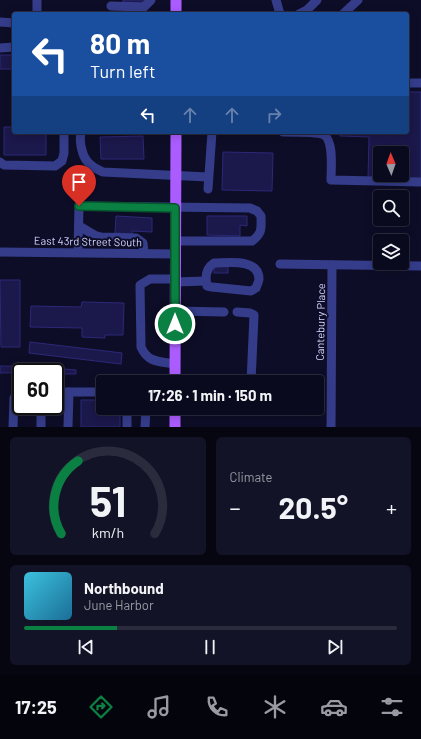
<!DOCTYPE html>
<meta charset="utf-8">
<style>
body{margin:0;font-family:Barlow,sans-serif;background:#131327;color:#f1f3f6;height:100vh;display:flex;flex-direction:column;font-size:15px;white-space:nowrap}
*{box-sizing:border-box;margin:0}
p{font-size:13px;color:#999aa4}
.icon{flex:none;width:22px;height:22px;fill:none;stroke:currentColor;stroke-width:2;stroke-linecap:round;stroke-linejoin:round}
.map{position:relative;height:427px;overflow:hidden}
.details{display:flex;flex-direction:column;gap:10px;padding:10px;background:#060610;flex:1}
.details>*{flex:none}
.top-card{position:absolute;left:12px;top:12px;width:397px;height:122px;border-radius:4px;box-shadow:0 2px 10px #0003,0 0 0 1px #2a2b3c;background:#1a4fa0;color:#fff;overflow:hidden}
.needle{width:26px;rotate:358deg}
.buttons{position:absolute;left:373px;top:146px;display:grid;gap:8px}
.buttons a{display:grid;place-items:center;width:36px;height:36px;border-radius:4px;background:#0a0a1e;box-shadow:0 2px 10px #0003,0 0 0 1px #2a2b3c;font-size:20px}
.speed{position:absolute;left:12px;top:363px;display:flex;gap:8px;font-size:20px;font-weight:700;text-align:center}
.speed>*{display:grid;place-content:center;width:52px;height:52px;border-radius:50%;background:#0a0a1e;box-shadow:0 2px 10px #0003,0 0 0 1px #2a2b3c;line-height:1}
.speed .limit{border:2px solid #111;border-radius:6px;background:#fff;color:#111}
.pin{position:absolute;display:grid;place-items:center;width:34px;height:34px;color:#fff;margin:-41px -17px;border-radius:50% 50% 50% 0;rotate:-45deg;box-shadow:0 0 4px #0007}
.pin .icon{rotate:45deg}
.me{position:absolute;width:44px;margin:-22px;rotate:0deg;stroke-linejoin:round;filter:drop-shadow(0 0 3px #0008)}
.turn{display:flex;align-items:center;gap:14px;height:84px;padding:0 12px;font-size:18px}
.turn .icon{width:52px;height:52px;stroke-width:2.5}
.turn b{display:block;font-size:28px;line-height:34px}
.lanes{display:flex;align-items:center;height:38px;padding:0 12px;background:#0003;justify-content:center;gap:20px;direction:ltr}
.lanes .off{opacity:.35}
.big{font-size:30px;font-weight:700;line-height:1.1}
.details .tile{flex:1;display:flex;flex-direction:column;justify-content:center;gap:6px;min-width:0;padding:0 14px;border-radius:6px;background:#131327}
.details .dial{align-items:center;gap:0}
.dial svg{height:104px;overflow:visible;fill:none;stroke:#2a2b3c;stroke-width:7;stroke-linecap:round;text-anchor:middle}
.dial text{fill:#f1f3f6;stroke:none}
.song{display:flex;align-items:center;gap:12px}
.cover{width:48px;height:48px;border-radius:6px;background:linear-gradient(135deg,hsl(190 70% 55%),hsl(200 70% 35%))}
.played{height:4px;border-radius:2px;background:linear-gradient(90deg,#0b8043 25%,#2a2b3c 25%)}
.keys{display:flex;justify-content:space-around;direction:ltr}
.heat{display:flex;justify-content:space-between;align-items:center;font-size:22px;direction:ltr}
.details .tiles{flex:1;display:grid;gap:10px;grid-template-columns:1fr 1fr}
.tile:last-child{grid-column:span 2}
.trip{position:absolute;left:96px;top:375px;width:228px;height:40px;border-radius:4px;background:#0a0a1e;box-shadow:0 2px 10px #0003,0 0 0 1px #2a2b3c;font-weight:700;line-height:40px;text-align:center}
.tabs{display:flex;height:64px;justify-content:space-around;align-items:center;background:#04040c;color:#999aa4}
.tabs .icon{width:28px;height:28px}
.tabs .current{color:#0b8043}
.tabs b{font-size:18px;color:#f1f3f6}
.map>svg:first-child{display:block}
.building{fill:#1b184b;stroke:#2d2879;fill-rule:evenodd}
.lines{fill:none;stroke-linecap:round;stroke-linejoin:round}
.minor{stroke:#353d8b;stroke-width:9}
.major{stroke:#ab5cff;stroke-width:11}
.route-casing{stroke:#07532c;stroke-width:10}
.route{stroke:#0b8043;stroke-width:7}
.labels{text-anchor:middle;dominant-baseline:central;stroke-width:4;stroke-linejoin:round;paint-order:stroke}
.street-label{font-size:11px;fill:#d5d6ff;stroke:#0e0d28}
</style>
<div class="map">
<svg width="421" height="427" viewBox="0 0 421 427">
<rect width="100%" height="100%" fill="#0e0d28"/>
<g class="building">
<path d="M123,0H143V3L123,2Z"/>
<path d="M0,55H14V132H46V155H4V127H13V69H0Z"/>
<path d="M407,92H421V179H368L369,137L340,136V132H407ZM380,153H402V175H380Z"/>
<path d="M143,136L144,159H101L100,137Z"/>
<path d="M223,152L273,153L272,191L222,190Z"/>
<path d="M116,216L152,218V232L132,231V234L115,233Z"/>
<path d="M207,216H247V226L240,225V236L207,235Z"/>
<rect x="214" y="266" width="14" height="7"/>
<path d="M0,280H20V347H1Z"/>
<path d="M82,302L124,303L123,335H105V338L82,337V328L30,327L31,306L81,307Z"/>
<path d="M30,342L122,353L121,364L29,353Z"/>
<path d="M0,366L64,367V369L76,370V374H55V372L0,373Z"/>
<path d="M81,400H103V408H120V427H81Z"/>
</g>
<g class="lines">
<g class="minor">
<path d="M276,0L280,14"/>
<path d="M111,6L144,7L151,0"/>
<path d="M37,14V0"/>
<path d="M299,14L307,10L317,0"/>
<path d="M343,14L358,0"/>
<path d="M0,22L14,23"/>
<path d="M0,48L14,47"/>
<path d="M407,83H421"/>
<path d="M81,132C79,142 82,159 91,165C94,168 99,170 103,172L208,177"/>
<path d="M283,132C291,132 319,132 324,135C334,141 331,169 331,180L421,182"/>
<path d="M0,162L4,165L55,166L62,161L64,153V132"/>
<path d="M208,189L212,132"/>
<path d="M79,226L96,236L101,237L136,238L143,243L144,253"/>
<path d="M0,252L175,254"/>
<path d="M78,252L79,206L250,208L257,211L261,216C261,228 263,233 252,241H175"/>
<path d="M214,263C227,263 259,258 259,279C259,281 257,285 256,288L251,291L212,287L207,286C205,277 206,268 214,263Z"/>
<path d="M280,264L421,266"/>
<path d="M175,282L206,281"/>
<path d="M175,311L224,312"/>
<path d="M237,312L250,313L254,315L251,382"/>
<path d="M175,364C159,361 148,363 141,347L140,285L150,279H175"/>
<path d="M55,392H103"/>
<path d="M127,408V427"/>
<path d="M13,427L14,398L17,393L21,392"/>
<path d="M41,427V406"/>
<path d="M68,427L69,392"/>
<path d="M145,427L146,408"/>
<path d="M331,427L332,265"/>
</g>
<g class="major">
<path d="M176,14V0"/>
<path d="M175,382L176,132"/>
<path d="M175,427V408"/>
</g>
</g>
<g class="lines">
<defs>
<path id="route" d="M79,206L175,208V324"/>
</defs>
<use href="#route" class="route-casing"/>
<use href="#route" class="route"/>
</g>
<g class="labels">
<g class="street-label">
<text transform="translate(88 241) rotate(1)">East 43rd Street South</text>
<text transform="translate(320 322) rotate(-89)">Cantebury Place</text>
</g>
</g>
</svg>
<div class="buttons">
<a><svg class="needle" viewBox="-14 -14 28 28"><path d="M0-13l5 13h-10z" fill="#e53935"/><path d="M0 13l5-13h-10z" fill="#999aa4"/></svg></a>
<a><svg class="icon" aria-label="search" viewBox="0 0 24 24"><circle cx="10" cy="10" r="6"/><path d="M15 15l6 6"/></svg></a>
<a><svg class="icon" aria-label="layers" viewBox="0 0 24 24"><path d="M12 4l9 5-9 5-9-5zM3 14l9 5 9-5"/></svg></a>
</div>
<div class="speed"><div class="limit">60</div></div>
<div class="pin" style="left:79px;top:206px;background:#d93025"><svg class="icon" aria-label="arrive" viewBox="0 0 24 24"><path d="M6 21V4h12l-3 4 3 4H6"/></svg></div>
<svg class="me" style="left:175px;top:324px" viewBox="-20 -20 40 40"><circle r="17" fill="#0b8043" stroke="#fff" stroke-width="3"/><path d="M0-11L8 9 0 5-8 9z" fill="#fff"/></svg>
<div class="trip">17:26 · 1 min · 150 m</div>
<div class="top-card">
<div class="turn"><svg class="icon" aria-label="left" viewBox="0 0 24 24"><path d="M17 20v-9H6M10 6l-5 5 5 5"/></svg><div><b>80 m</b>Turn left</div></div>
<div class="lanes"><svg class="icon" aria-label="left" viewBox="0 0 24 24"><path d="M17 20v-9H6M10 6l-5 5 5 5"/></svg><svg class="icon off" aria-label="ahead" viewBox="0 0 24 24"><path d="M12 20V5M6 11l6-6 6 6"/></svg><svg class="icon off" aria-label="ahead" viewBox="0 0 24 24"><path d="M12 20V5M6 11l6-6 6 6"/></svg><svg class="icon off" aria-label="right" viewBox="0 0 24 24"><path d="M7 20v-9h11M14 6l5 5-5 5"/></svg></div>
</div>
</div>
<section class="details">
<div class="tiles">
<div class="tile dial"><svg viewBox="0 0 100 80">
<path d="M14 69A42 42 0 1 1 86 69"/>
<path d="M14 69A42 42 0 0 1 27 13" stroke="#0b8043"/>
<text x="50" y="56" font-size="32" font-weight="700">51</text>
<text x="50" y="72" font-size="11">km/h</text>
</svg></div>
<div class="tile"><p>Climate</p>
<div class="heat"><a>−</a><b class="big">20.5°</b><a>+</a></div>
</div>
<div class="tile">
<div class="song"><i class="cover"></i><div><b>Northbound</b><p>June Harbor</p></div></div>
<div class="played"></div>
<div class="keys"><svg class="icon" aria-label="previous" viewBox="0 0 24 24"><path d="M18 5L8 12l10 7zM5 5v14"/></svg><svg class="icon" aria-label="pause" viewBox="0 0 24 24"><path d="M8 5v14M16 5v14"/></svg><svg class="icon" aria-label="next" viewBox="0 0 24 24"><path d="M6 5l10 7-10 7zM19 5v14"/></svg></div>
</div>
</div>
</section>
<nav class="tabs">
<b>17:25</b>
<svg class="icon current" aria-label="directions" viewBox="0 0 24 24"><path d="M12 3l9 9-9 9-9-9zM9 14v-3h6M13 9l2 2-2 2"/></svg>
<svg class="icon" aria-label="music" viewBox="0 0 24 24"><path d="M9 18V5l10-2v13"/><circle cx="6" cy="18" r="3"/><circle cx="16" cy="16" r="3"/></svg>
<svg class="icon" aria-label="phone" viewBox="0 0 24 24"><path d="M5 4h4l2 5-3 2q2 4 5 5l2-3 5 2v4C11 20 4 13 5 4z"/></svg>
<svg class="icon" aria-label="climate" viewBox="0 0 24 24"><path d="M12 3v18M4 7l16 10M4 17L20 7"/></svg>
<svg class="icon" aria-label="car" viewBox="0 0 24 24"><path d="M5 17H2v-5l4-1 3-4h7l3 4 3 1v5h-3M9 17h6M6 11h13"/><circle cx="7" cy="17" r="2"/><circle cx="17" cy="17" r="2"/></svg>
<svg class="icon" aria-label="filters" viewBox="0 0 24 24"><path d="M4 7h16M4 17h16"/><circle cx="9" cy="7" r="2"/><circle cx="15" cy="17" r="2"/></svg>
</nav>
